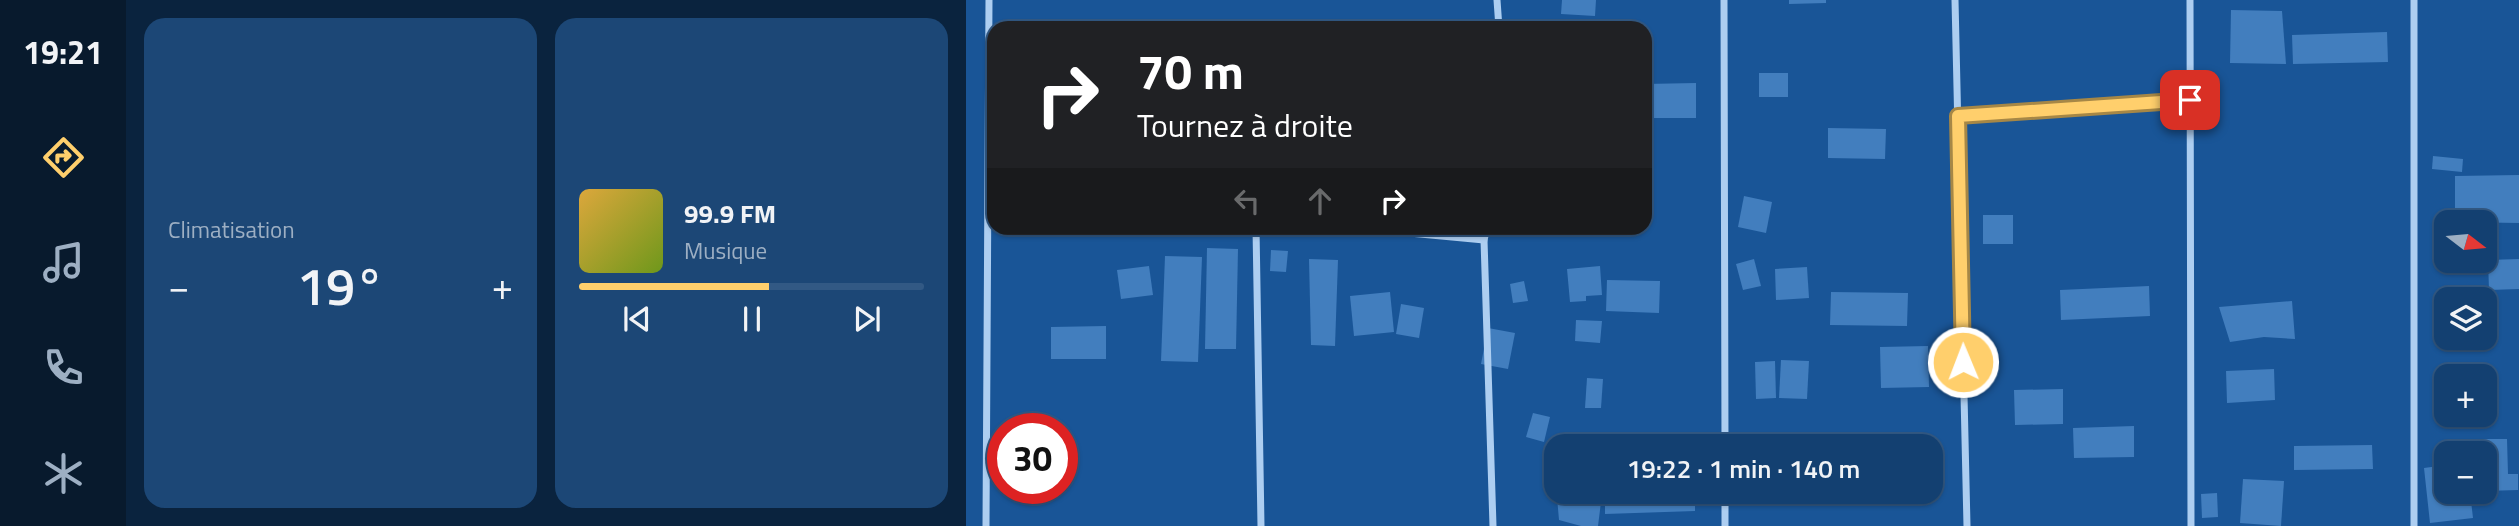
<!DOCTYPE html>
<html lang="fr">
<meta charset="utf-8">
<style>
body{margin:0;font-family:"Titillium Web",sans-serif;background:#1c4776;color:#f1f3f6;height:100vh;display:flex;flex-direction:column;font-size:26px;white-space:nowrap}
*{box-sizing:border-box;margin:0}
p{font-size:23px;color:#9dafc3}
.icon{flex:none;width:38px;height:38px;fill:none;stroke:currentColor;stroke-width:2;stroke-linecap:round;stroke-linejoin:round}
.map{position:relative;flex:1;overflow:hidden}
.drawer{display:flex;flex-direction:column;gap:18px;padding:18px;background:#0a233e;width:840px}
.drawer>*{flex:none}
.top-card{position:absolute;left:21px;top:21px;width:665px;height:214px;border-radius:21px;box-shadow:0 2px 5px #0004,0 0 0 2px #325984;background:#202124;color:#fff;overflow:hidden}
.needle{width:46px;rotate:106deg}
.controls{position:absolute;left:1468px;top:210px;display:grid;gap:14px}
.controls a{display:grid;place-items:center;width:63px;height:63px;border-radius:14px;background:#134071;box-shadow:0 2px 5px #0004,0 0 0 2px #325984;font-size:35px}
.speed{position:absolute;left:21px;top:413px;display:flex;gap:14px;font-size:35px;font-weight:700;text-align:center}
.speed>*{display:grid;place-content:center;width:91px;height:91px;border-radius:50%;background:#134071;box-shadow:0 2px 5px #0004,0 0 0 2px #325984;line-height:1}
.speed .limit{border:10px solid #d22;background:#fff;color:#111}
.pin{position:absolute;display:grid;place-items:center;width:60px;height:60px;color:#fff;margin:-30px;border-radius:14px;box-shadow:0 4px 10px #0006}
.me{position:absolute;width:77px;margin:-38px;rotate:359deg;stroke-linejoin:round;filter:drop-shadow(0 0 5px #0008)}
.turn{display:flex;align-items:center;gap:24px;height:147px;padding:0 35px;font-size:32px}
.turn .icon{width:91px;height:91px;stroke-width:2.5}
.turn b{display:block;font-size:49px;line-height:60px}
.lanes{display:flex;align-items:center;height:66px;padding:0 35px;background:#0003;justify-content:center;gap:35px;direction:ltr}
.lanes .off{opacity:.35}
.big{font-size:52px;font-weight:600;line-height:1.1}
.drawer .card{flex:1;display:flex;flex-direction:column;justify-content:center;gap:10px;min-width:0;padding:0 24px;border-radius:21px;background:#1c4776}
.song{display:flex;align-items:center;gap:21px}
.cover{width:84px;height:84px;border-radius:10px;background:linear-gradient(135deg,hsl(40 70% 55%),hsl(80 70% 35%))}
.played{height:7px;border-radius:4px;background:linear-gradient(90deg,#ffcf6c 55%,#325984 55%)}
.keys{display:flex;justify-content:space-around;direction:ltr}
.heat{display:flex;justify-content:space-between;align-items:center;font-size:38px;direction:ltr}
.drawer .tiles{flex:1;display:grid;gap:18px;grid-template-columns:repeat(2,1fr)}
.trip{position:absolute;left:578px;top:434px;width:399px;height:70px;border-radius:21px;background:#134071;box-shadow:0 2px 5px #0004,0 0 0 2px #325984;font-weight:600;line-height:70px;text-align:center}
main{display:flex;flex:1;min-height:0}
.dock{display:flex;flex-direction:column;width:126px;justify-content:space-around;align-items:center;background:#081a2d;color:#9dafc3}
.dock .icon{width:49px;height:49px}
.dock .active{color:#ffcf6c}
.dock b{font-size:32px;color:#f1f3f6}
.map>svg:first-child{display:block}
.building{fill:#427ebe}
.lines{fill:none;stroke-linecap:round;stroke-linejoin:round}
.minor{stroke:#adcef1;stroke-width:7}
.route-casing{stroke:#a68746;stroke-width:18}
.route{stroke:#ffcf6c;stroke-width:12}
</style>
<main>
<nav class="dock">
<b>19:21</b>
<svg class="icon active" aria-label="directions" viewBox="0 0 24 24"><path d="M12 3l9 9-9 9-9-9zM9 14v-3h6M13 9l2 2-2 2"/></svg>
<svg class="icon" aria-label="music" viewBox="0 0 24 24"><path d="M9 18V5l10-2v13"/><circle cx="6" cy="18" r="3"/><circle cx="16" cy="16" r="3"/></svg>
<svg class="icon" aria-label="phone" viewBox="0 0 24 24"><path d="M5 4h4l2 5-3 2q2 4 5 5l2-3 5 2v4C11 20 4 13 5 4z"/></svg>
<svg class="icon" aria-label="climate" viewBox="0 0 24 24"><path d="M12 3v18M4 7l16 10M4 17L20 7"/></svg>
</nav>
<section class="drawer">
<div class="tiles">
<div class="card"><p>Climatisation</p>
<div class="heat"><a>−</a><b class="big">19°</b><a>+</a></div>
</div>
<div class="card">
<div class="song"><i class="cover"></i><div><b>99.9 FM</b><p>Musique</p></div></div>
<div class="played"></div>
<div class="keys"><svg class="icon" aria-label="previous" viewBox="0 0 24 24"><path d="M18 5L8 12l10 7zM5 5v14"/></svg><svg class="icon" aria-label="pause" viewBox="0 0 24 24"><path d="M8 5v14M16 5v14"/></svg><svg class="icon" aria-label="next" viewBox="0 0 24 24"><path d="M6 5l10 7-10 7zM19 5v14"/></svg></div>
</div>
</div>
</section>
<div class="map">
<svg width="1553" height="526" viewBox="0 0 1553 526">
<rect width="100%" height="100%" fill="#195597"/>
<g class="building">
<path d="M596,0H630L629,16L595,14Z"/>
<path d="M823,0H860V3L823,4Z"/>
<path d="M1265,10L1316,11L1320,64L1264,63Z"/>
<path d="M1421,32L1422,62L1327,64L1326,35Z"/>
<rect x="793" y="73" width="29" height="24"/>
<path d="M730,83V118H679V84Z"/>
<path d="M862,128L920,129L919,159L862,158Z"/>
<path d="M1467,156L1497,159L1496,172L1466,169Z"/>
<path d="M1553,175V223L1489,222V176Z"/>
<path d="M778,196L806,202L800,233L772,227Z"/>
<rect x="1017" y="215" width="30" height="29"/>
<path d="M241,248L272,249L270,349H239Z"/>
<path d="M305,250L322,251L320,272L304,271Z"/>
<path d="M199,256L236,257L232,362L195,361Z"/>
<path d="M343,259L372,260L369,346L345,345Z"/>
<path d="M788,259L795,286L777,290L770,264Z"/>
<path d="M1553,259V289L1523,290L1522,260Z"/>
<path d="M183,266L187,295L155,299L151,270Z"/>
<path d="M634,266L636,295L620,296V301L604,302L601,269Z"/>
<path d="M841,267L843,298L810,300L809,269Z"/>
<path d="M641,280L694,281L693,313L640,311Z"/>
<path d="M558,281L562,301L547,303L544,284Z"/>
<path d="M1183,286L1184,316L1095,320L1094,290Z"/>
<path d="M424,292L428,332L388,336L384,296Z"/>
<path d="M865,292L942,293L941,326L864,325Z"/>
<path d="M1326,301L1329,339L1298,337L1264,342L1253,307Z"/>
<path d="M435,304L458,308L453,338L430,334Z"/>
<path d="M610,320L636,321L634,343L609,341Z"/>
<path d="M140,326V359H85V327Z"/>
<path d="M522,328L549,333L542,369L515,364Z"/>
<path d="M962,346L963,387L915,388L914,347Z"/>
<path d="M815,360L843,361L841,399L813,398Z"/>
<path d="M809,361L810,398L790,399L789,362Z"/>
<path d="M1308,369L1309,400L1261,403L1260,371Z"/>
<path d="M621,378L637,379L635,408H619Z"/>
<path d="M1097,389V424L1049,425L1048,390Z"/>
<path d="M567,413L584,417L578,442L560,437Z"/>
<path d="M1168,426V457L1108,458L1107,428Z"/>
<path d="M1515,439H1541L1542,474H1552V490L1519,491V453H1516Z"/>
<path d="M1406,445L1407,469L1328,470V446Z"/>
<path d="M1480,465V492H1504L1507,518L1464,523L1458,468Z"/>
<path d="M1277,479L1318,481L1315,526L1274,523Z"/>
<path d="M1251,493L1252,517L1236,518L1235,494Z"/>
<path d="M591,497L635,502L632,526H615L593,520Z"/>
<path d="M729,498V511L639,514V500Z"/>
</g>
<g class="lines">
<g class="minor">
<path d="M531,0L533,28"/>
<path d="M758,0L759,446"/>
<path d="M989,0L1001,526"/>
<path d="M1224,0L1225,526"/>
<path d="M1448,0V526"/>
<path d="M991,116L1224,100"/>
<path d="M290,228L295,526"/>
<path d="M390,228L518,240"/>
<path d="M521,228L518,240L527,526"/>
<path d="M759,492V526"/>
<path d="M20,526L23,0"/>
</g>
</g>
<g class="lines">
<defs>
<path id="route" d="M997,362L992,116L1224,100"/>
</defs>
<use href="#route" class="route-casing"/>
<use href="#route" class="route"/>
</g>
</svg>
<div class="controls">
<a><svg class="needle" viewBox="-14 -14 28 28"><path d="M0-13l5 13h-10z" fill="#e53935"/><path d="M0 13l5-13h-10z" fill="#9dafc3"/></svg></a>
<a><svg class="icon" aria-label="layers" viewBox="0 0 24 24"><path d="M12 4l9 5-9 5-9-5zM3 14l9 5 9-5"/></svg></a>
<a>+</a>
<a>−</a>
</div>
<div class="speed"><div class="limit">30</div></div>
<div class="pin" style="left:1224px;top:100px;background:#d93025"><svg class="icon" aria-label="arrive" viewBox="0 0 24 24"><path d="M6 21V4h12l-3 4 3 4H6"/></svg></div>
<svg class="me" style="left:997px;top:362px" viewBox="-20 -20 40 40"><circle r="17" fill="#ffcf6c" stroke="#fff" stroke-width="3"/><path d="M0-11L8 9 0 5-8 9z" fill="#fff"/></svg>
<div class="trip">19:22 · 1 min · 140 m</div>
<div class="top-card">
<div class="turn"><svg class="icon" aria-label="right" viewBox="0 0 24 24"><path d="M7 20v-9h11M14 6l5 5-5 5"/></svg><div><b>70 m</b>Tournez à droite</div></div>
<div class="lanes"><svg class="icon off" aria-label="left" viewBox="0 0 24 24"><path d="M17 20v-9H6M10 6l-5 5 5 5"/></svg><svg class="icon off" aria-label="ahead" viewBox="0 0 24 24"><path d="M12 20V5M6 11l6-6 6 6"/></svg><svg class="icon" aria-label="right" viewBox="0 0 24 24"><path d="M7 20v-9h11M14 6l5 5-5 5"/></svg></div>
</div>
</div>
</main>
